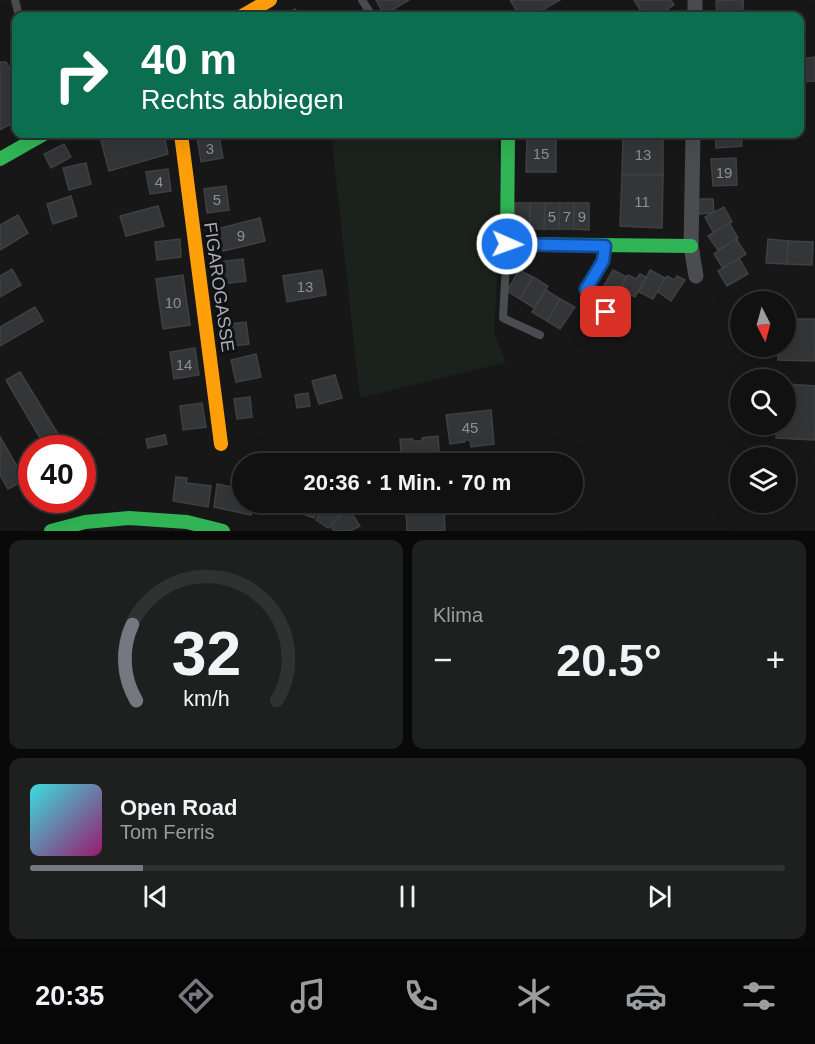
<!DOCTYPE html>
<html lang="de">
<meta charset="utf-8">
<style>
body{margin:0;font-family:Helvetica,sans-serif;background:#1e1f1f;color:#f1f3f6;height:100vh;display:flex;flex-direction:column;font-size:22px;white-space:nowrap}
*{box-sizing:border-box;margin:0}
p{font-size:20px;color:#9c9d9f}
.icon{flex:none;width:33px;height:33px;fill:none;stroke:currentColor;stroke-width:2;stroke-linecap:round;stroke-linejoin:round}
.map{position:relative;height:531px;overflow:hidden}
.side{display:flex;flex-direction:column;gap:9px;padding:9px;background:#090909;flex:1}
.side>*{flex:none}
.guide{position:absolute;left:12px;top:12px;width:792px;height:126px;border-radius:12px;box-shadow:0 6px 24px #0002,0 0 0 2px #303131;background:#0b6e4f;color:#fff;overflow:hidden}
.needle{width:39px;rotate:174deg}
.controls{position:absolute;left:730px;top:291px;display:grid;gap:12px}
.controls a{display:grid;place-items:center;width:66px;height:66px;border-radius:50%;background:#111;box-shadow:0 6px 24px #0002,0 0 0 2px #303131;font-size:30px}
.speed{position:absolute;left:18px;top:435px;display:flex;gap:12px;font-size:30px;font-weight:700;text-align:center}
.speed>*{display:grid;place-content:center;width:78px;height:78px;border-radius:50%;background:#111;box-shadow:0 6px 24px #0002,0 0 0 2px #303131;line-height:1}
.speed .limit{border:9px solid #d22;background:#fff;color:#111}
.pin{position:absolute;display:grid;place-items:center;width:51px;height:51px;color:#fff;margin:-26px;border-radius:12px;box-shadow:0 3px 9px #0006}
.me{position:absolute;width:66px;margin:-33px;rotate:92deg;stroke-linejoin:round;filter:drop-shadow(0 0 4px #0008)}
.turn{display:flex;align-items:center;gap:21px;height:126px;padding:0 30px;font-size:27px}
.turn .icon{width:78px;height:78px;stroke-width:2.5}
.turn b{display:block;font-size:42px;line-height:51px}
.big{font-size:45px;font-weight:700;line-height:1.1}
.side .tile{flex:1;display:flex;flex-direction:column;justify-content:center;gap:9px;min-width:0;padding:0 21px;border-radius:12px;background:#1e1f1f}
.side .dial{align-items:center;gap:0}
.dial svg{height:156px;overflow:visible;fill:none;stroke:#303131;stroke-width:7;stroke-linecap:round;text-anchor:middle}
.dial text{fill:#f1f3f6;stroke:none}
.song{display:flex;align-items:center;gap:18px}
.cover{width:72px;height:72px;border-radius:9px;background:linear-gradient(135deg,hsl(180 70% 55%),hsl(320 70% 35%))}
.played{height:6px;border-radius:3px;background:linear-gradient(90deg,#757880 15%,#303131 15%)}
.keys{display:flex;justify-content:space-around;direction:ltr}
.heat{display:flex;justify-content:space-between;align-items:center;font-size:33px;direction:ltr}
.side .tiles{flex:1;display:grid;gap:9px;grid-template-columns:1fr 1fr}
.tile:last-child{grid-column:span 2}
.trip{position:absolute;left:232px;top:453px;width:351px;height:60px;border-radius:30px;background:#111;box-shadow:0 6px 24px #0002,0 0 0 2px #303131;font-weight:700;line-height:60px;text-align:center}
.tabs{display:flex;height:96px;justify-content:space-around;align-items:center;background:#070707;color:#9c9d9f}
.tabs .icon{width:42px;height:42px}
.tabs .current{color:#757880}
.tabs b{font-size:27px;color:#f1f3f6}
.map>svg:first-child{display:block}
.green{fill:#1b211c}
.building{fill:#343537;stroke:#3f4043;stroke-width:1.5}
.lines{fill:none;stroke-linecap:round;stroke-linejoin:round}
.lane{stroke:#4b4c50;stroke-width:8}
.street{stroke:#4b4c50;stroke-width:15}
.fast{stroke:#30b455;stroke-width:14}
.slow{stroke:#ff9f0a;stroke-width:14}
.route-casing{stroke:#114b97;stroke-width:15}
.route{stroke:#1a73e8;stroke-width:10}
.labels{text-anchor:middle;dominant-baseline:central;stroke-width:6;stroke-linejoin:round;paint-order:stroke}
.number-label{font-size:15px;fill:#8b8f98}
.street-label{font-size:18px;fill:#a8adb8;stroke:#111113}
</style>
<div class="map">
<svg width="815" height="531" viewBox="0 0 815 531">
<rect width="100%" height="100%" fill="#171717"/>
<path class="green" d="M331,134H498L501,200L494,334L506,362L360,398Z"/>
<g class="building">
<path d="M376,0H409L384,15Z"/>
<path d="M510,0H560L532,16H520Z"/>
<path d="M634,0H671L674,5L657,16H644Z"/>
<path d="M725,0H743L744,16H717L716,1Z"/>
<path d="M295,9L299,16H282Z"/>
<path d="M815,57V81L800,82V59Z"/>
<path d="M0,62H6L15,77L16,76V121L0,130Z"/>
<path d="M129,134H164L168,154L109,171L101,141Z"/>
<path d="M527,134H556V172H526Z"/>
<path d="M623,134H663V175H622Z"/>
<path d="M715,134H741L742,146L716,148Z"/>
<path d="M219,135L223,158L201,162L197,138Z"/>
<path d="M64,144L71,157L51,168L44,154Z"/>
<path d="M736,158L737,185L713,186L711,159Z"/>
<path d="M86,163L91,184L69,190L63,168Z"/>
<path d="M168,169L171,191L150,194L146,172Z"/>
<path d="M622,175H663L662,228L620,226Z"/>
<path d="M226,186L229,210L207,213L204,189Z"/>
<path d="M71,196L77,216L53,224L47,204Z"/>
<path d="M698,199H713L714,212L711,213L699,214Z"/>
<rect x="515" y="203" width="15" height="26"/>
<path d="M530,203H545L544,229H530Z"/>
<path d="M545,203H560L559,229H544Z"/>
<path d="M560,203H574V229H559Z"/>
<path d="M574,203H589V230L574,229Z"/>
<path d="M158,206L164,226L126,236L120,216Z"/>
<path d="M724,207L732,222L713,232L705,217Z"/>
<path d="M18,215L28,233L0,250V225Z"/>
<path d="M260,218L265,241L223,251L217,229Z"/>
<path d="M729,223L738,238L718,250L708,236Z"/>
<path d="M180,239L181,257L157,260L155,242Z"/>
<path d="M736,239L746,254L723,268L714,254Z"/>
<path d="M768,239L788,241L787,264L766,263Z"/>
<path d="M788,241L813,242L812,265L787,264Z"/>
<path d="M739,258L748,274L727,286L718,271Z"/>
<path d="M243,259L246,281L222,284L219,262Z"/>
<path d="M12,269L21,285L0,297V276Z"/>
<path d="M322,270L326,295L287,302L283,276Z"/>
<path d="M519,270L533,277L520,299L507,291Z"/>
<path d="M613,270L627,277L614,299L601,291Z"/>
<path d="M650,270L665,278L653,299L639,292Z"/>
<path d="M640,274L646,277L635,297L620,289L628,275L636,279Z"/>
<path d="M183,275L190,325L163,329L156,279Z"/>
<path d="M667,276L674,280L677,276L685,280L671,301L657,291Z"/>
<path d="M533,277L548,286L534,308L520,299Z"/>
<path d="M546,290L560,299L547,321L532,312Z"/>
<path d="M560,299L575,307L560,329L547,321Z"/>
<path d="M35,307L43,321L0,346V327Z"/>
<path d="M786,319H815V361L778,360V346H786Z"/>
<path d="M246,322L249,344L226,347L223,325Z"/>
<path d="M195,348L199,375L174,379L170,352Z"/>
<path d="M256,354L261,377L236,382L231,360Z"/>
<path d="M20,372L58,434L50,439L56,448H37L36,447L43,443L6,380Z"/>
<path d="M335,375L342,398L319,404L312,381Z"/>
<path d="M786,384L815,386V440L776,438L777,424H786Z"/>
<path d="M308,393L310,406L297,408L295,395Z"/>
<path d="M250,397L252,417L237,419L234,399Z"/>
<path d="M202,403L206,427L183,430L180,406Z"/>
<path d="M491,410L494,444L471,447L470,440H464L465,442L450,444L446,415Z"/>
<path d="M165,435L167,444L148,448L146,439Z"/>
<path d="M438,436L440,464H402L400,439H413V441H422V438Z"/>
<path d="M0,437L25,480L8,489L0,475Z"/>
<path d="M176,477L187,478L186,483L211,486L208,507L173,501Z"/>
<path d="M217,484L237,488V492L243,493V502H253L251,515L214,507Z"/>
<path d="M266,502H285L286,508L273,514Z"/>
<path d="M286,502H302L300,510L286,511Z"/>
<path d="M302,502H321L314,518L300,513Z"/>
<path d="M325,502H336L345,509L328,528L316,520Z"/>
<path d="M454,502H499V510L454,512Z"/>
<path d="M348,508L360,526L350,531H334L331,527Z"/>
<path d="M430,509H444L445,531H407L406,511L422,510L423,513H430Z"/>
</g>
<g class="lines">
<g class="lane">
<path d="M15,0L19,16"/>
<path d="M362,0L369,11"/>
<path d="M507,246L503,318L540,335"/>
<path d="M605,247L603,261L586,289L606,312"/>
</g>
<g class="street">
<path d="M695,16V0"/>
<path d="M693,134L691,246L696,276"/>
</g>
<g class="fast">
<path d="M508,134L507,244L691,246"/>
<path d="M0,159L44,134"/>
<path d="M51,531L85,522L129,518L187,522L223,531"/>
</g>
<g class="slow">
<path d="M242,16L270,0"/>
<path d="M181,134L221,444"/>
</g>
</g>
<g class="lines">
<defs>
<path id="route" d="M507,244L605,246L603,261L586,289L606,312"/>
</defs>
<use href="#route" class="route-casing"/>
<use href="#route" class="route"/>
</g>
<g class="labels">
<g class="number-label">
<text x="210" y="148">3</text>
<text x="541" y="153">15</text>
<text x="643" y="154">13</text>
<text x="724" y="172">19</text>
<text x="159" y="181">4</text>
<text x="217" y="199">5</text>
<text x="642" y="201">11</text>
<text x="552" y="216">5</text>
<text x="567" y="216">7</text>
<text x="582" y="216">9</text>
<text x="241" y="235">9</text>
<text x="305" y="286">13</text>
<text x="173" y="302">10</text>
<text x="184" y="364">14</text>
<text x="470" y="427">45</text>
</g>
<g class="street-label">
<text transform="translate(219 287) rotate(82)">FIGAROGASSE</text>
</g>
</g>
</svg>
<div class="controls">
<a><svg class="needle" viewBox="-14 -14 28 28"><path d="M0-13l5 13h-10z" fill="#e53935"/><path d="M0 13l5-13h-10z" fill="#9c9d9f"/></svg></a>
<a><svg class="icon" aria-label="search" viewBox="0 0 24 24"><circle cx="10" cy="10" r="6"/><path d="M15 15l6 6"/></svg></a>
<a><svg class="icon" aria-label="layers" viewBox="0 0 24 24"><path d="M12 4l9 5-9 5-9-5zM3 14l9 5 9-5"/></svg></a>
</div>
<div class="speed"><div class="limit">40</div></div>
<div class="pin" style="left:606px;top:312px;background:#d93025"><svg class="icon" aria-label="arrive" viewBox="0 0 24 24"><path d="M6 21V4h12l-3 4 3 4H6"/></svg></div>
<svg class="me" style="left:507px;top:244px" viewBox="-20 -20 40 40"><circle r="17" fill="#1a73e8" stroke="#fff" stroke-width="3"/><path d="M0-11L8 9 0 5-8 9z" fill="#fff"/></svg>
<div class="trip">20:36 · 1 Min. · 70 m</div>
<div class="guide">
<div class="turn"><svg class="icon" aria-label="right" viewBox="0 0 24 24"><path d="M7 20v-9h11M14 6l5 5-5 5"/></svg><div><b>40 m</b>Rechts abbiegen</div></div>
</div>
</div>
<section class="side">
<div class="tiles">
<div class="tile dial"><svg viewBox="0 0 100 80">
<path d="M14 69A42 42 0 1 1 86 69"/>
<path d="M14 69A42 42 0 0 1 12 30" stroke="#757880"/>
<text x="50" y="56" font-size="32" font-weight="700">32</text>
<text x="50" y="72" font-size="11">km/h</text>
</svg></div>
<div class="tile"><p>Klima</p>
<div class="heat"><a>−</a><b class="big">20.5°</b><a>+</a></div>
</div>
<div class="tile">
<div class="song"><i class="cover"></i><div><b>Open Road</b><p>Tom Ferris</p></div></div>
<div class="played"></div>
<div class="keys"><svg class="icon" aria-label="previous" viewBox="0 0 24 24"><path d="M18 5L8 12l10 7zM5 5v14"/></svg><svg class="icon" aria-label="pause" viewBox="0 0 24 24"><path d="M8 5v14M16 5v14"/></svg><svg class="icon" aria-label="next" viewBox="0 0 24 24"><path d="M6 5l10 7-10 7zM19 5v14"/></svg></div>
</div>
</div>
</section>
<nav class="tabs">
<b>20:35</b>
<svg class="icon current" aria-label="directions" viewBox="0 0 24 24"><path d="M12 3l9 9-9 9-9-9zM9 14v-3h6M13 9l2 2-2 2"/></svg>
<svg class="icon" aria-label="music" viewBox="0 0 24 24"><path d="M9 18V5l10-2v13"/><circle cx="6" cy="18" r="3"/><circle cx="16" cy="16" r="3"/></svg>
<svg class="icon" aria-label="phone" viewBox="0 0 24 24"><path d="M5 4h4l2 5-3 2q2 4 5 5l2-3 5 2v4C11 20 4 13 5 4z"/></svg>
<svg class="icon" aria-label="climate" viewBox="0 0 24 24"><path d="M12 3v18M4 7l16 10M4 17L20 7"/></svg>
<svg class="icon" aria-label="car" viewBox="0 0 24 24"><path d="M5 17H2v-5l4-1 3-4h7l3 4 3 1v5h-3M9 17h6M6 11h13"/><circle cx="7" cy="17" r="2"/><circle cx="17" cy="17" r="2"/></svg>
<svg class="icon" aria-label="filters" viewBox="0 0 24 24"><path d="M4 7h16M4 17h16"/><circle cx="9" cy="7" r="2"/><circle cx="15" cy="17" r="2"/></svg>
</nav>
